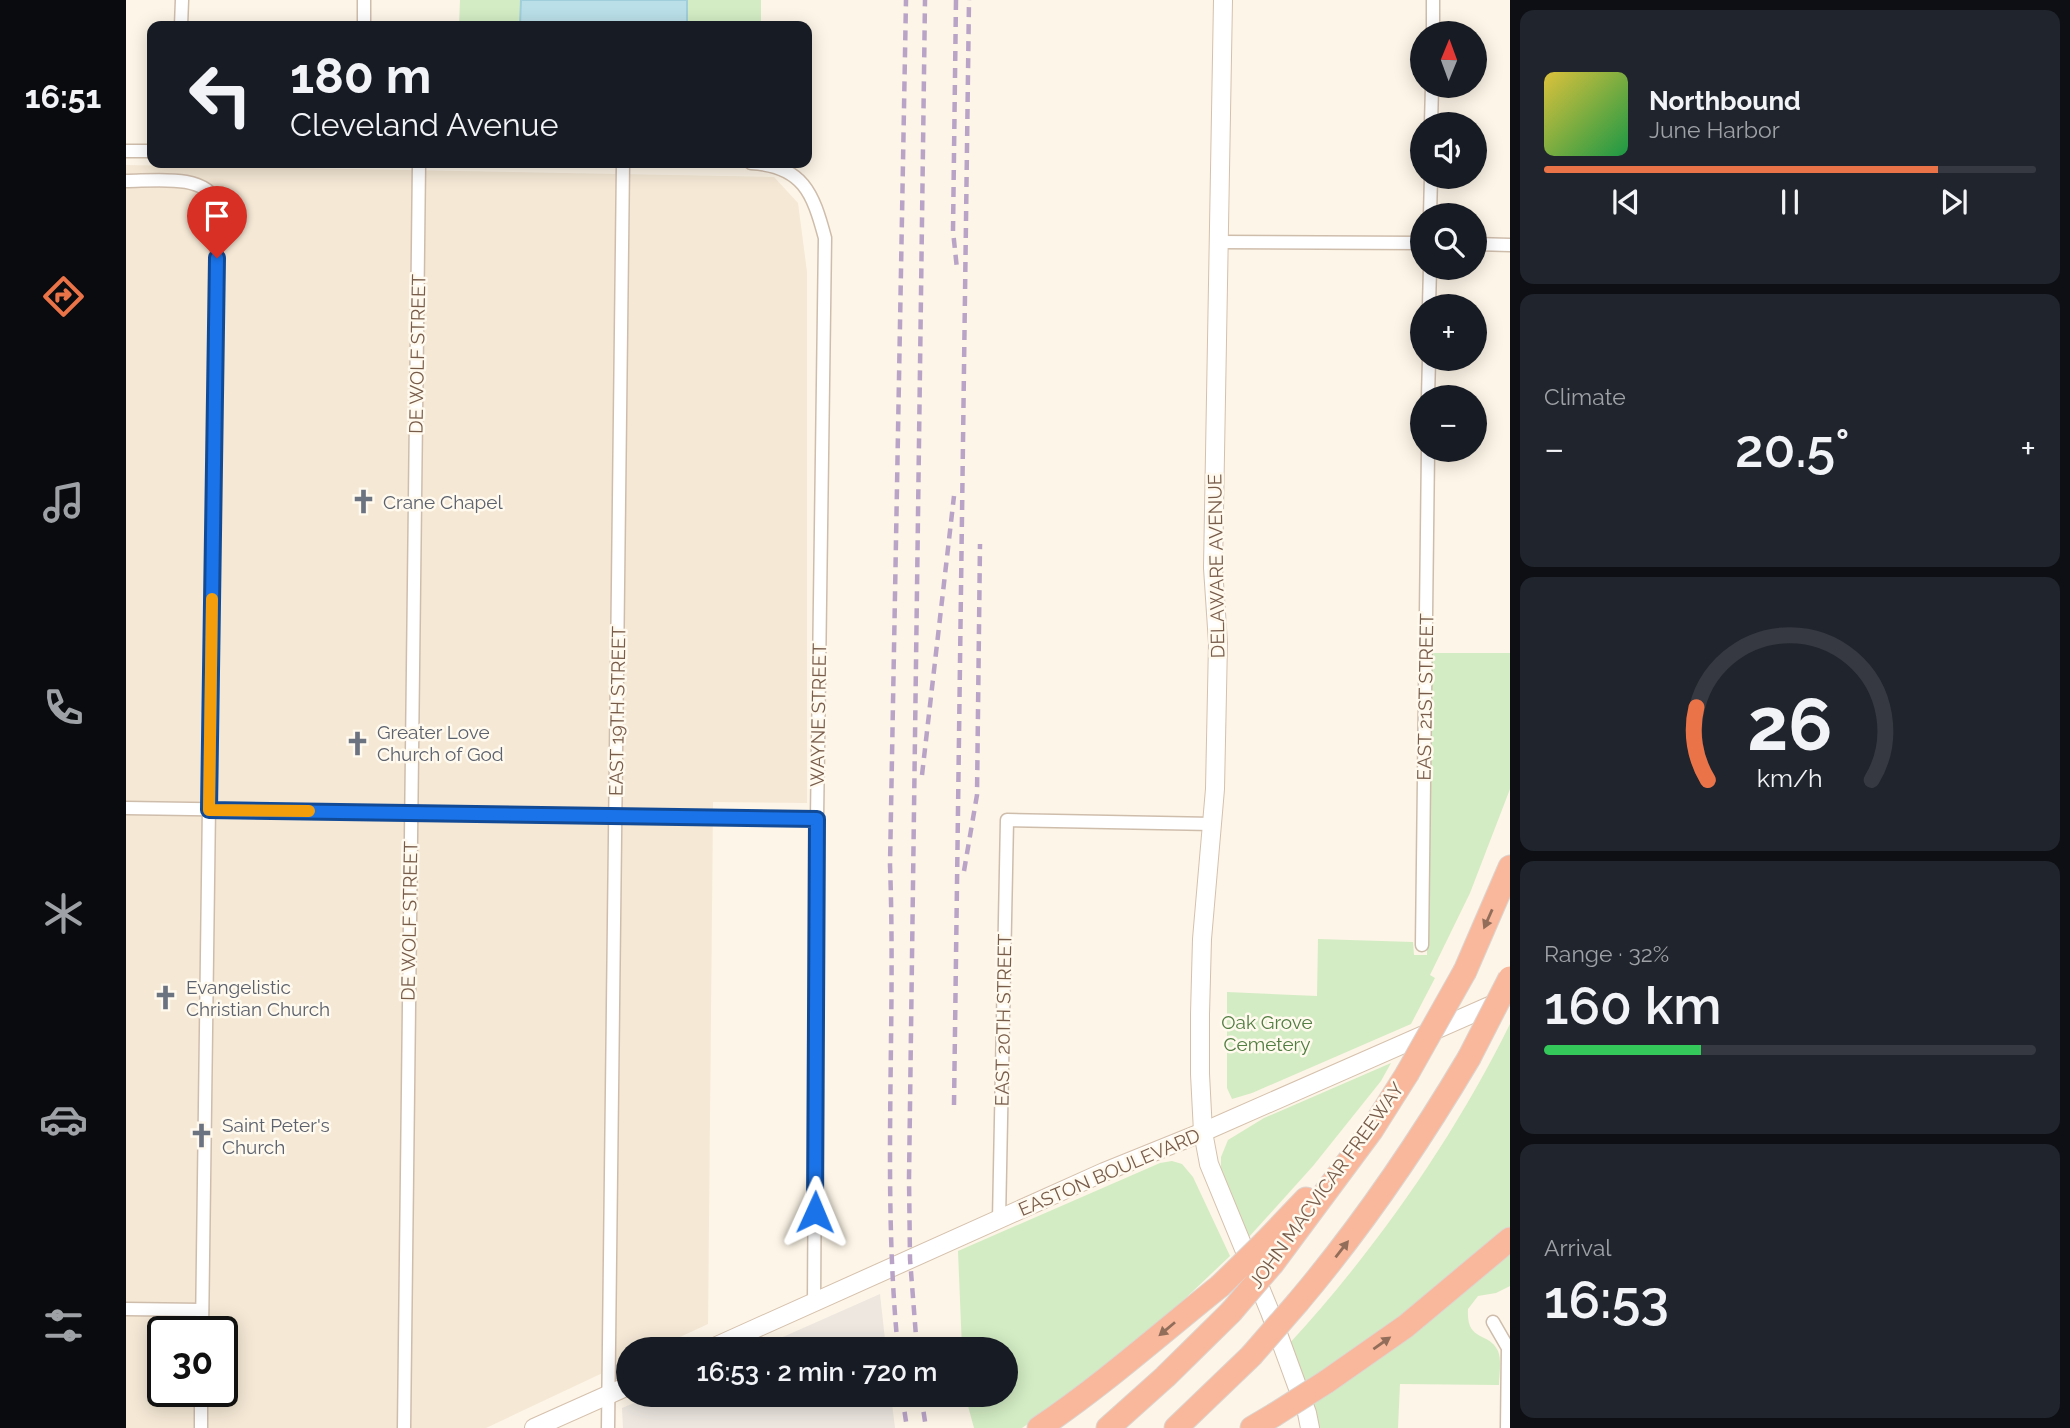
<!DOCTYPE html>
<meta charset="utf-8">
<style>
body{margin:0;font-family:Raleway,sans-serif;background:#20242c;color:#f1f3f6;height:100vh;display:flex;flex-direction:column;font-size:26px;white-space:nowrap}
*{box-sizing:border-box;margin:0}
p{font-size:23px;color:#9ea1a6}
.icon{flex:none;width:38px;height:38px;fill:none;stroke:currentColor;stroke-width:2;stroke-linecap:round;stroke-linejoin:round}
.map{position:relative;flex:1;overflow:hidden}
.details{display:flex;flex-direction:column;gap:10px;padding:10px;background:#0d0f14;width:560px}
.details>*{flex:none}
.banner{position:absolute;left:21px;top:21px;width:665px;height:147px;border-radius:14px;box-shadow:0 4px 18px #0003;background:#171b24;color:#f1f3f6;overflow:hidden}
.needle{width:46px;rotate:1deg}
.buttons{position:absolute;left:1284px;top:21px;display:grid;gap:14px}
.buttons a{display:grid;place-items:center;width:77px;height:77px;border-radius:50%;background:#171b24;box-shadow:0 4px 18px #0003;font-size:35px}
.speed{position:absolute;left:21px;top:1316px;display:flex;gap:14px;font-size:35px;font-weight:700;text-align:center}
.speed>*{display:grid;place-content:center;width:91px;height:91px;border-radius:50%;background:#171b24;box-shadow:0 4px 18px #0003;line-height:1}
.speed .limit{border:4px solid #111;border-radius:10px;background:#fff;color:#111}
.pin{position:absolute;display:grid;place-items:center;width:60px;height:60px;color:#fff;margin:-72px -30px;border-radius:50% 50% 50% 0;rotate:-45deg;box-shadow:0 0 7px #0007}
.pin .icon{rotate:45deg}
.me{position:absolute;width:77px;margin:-38px;rotate:1deg;stroke-linejoin:round;filter:drop-shadow(0 0 5px #0008)}
.turn{display:flex;align-items:center;gap:24px;height:147px;padding:0 28px;font-size:32px}
.turn .icon{width:91px;height:91px;stroke-width:2.5}
.turn b{display:block;font-size:49px;line-height:60px}
.big{font-size:52px;font-weight:600;line-height:1.1}
.details .widget{flex:1;display:flex;flex-direction:column;justify-content:center;gap:10px;min-width:0;padding:0 24px;border-radius:14px;background:#20242c}
.details .dial{align-items:center;gap:0}
.dial svg{height:182px;overflow:visible;fill:none;stroke:#363941;stroke-width:7;stroke-linecap:round;text-anchor:middle}
.dial text{fill:#f1f3f6;stroke:none}
.song{display:flex;align-items:center;gap:21px}
.cover{width:84px;height:84px;border-radius:10px;background:linear-gradient(135deg,hsl(50 70% 55%),hsl(140 70% 35%))}
.played{height:7px;border-radius:4px;background:linear-gradient(90deg,#eb7348 80%,#363941 80%)}
.keys{display:flex;justify-content:space-around;direction:ltr}
.heat{display:flex;justify-content:space-between;align-items:center;font-size:38px;direction:ltr}
.charge{height:10px;border-radius:5px;background:linear-gradient(90deg,#34c759 32%,#363941 0)}
.trip{position:absolute;left:490px;top:1337px;width:402px;height:70px;border-radius:35px;background:#171b24;box-shadow:0 4px 18px #0003;font-weight:600;line-height:70px;text-align:center}
main{display:flex;flex:1;min-height:0}
.tab-bar{display:flex;flex-direction:column;width:126px;justify-content:space-around;align-items:center;background:#090b0e;color:#9ea1a6}
.tab-bar .icon{width:49px;height:49px}
.tab-bar .current{color:#eb7348}
.tab-bar b{font-size:32px;color:#f1f3f6}
.map>svg:first-child{display:block}
.residential{fill:#f5e8d5;fill-rule:evenodd}
.industrial{fill:#ede7e0}
.green{fill:#d3ecc4}
.water{fill:#badfe8;stroke:#a0ceda;stroke-width:2}
.lines{fill:none;stroke-linecap:round;stroke-linejoin:round}
.street-casing{stroke:#cfbdac;stroke-width:15}
.secondary-casing{stroke:#d5c0ac;stroke-width:20}
.highway-casing{stroke:#dcd5d0;stroke-width:25}
.street{stroke:#fff;stroke-width:12}
.secondary{stroke:#fff;stroke-width:18}
.highway{stroke:#f9b89c;stroke-width:23}
.rail{stroke:#b9a4c8;stroke-width:4.5;stroke-dasharray:10 7;stroke-linecap:butt}
.highway-bridge-casing{stroke:#dcd5d0;stroke-width:25;stroke-linecap:butt}
.highway-bridge{stroke:#f9b89c;stroke-width:23}
.oneway{fill:#926e5a}
.route-casing{stroke:#114b97;stroke-width:18}
.route{stroke:#1a73e8;stroke-width:12}
.slow{stroke:#f59e0b;stroke-width:12}
.labels{text-anchor:middle;dominant-baseline:central;stroke-width:5;stroke-linejoin:round;paint-order:stroke}
.street-label{font-size:19px;fill:#785c4a;stroke:#fff9ee}
.worship-label{font-size:19px;fill:#5b616d;stroke:#fff9ee;text-anchor:start}
.park-label{font-size:19px;fill:#517e41;stroke:#fff9ee}
</style>
<main>
<nav class="tab-bar">
<b>16:51</b>
<svg class="icon current" aria-label="directions" viewBox="0 0 24 24"><path d="M12 3l9 9-9 9-9-9zM9 14v-3h6M13 9l2 2-2 2"/></svg>
<svg class="icon" aria-label="music" viewBox="0 0 24 24"><path d="M9 18V5l10-2v13"/><circle cx="6" cy="18" r="3"/><circle cx="16" cy="16" r="3"/></svg>
<svg class="icon" aria-label="phone" viewBox="0 0 24 24"><path d="M5 4h4l2 5-3 2q2 4 5 5l2-3 5 2v4C11 20 4 13 5 4z"/></svg>
<svg class="icon" aria-label="climate" viewBox="0 0 24 24"><path d="M12 3v18M4 7l16 10M4 17L20 7"/></svg>
<svg class="icon" aria-label="car" viewBox="0 0 24 24"><path d="M5 17H2v-5l4-1 3-4h7l3 4 3 1v5h-3M9 17h6M6 11h13"/><circle cx="7" cy="17" r="2"/><circle cx="17" cy="17" r="2"/></svg>
<svg class="icon" aria-label="filters" viewBox="0 0 24 24"><path d="M4 7h16M4 17h16"/><circle cx="9" cy="7" r="2"/><circle cx="15" cy="17" r="2"/></svg>
</nav>
<div class="map">
<svg width="1384" height="1428" viewBox="0 0 1384 1428">
<rect width="100%" height="100%" fill="#fdf5e7"/>
<path class="residential" d="M0,165L648,177L672,203L681,272V803L587,802L582,1324L528,1349H502V1361L360,1428H0ZM37,1332H96V1391H37Z"/>
<g class="industrial">
<path d="M754,1294L760,1349H630Z"/>
<path d="M527,1395H765L769,1428H497L496,1408Z"/>
</g>
<g class="green">
<path d="M334,0H635V26H333Z"/>
<path d="M1304,653H1384V789L1344,893L1304,975L1309,978L1285,1024L1126,1093L1106,1099L1101,1088V992L1191,996L1192,939L1287,942L1288,955H1301Z"/>
<path d="M1384,1024V1228L1331,1275L1271,1321L1178,1384L1162,1345C1248,1252 1328,1138 1384,1024Z"/>
<path d="M1265,1063L1255,1081L1187,1166L1122,1238L1095,1172V1157L1102,1140L1138,1118Z"/>
<path d="M1046,1161L1056,1164L1067,1177L1104,1256L1027,1329L941,1397L896,1428H848L839,1395H880V1349H836L832,1251L1034,1163Z"/>
<path d="M1384,1254V1286L1370,1293L1352,1296L1342,1309C1340,1343 1363,1331 1372,1351C1376,1361 1373,1375 1373,1385L1274,1384L1272,1428H1189L1183,1404L1292,1330Z"/>
</g>
<path class="water" d="M395,0H561V26H394Z"/>
<g class="lines">
<defs>
<g id="street">
<path d="M55,26L56,0"/>
<path d="M238,26V0"/>
<path d="M1307,33V0"/>
<path d="M1305,124L1306,86"/>
<path d="M0,151H26"/>
<path d="M625,163C677,166 687,193 699,238L691,819L688,1303"/>
<path d="M0,181C28,181 79,173 91,203L76,1332"/>
<path d="M1304,215L1305,177"/>
<path d="M1092,242L1297,243"/>
<path d="M1349,244L1384,245"/>
<path d="M1303,306L1304,268"/>
<path d="M1302,397L1303,359"/>
<path d="M0,808L691,819"/>
<path d="M1296,945L1302,450"/>
<path d="M873,1220L881,820L1087,824"/>
<path d="M0,1309L76,1310"/>
<path d="M1367,1322L1382,1348L1381,1428"/>
<path d="M75,1428V1391"/>
<path d="M278,1428L293,163"/>
<path d="M482,1428L497,163"/>
</g>
<g id="secondary">
<path d="M1097,0L1087,568L1092,643L1089,789L1076,939L1074,1014V1074L1077,1132L1083,1164L1144,1312L1181,1413L1184,1428"/>
<path d="M584,1349L978,1172L1077,1132L1375,1001"/>
<path d="M408,1428L502,1386"/>
</g>
<g id="highway">
<path d="M1339,971L1384,867"/>
<path d="M1137,1244L1180,1199"/>
<path d="M1147,1263L1245,1131L1281,1074"/>
<path d="M1172,1302C1237,1225 1292,1144 1343,1058"/>
<path d="M1200,1382L1280,1326L1384,1239"/>
<path d="M913,1428C977,1385 1034,1334 1094,1286"/>
<path d="M982,1428L1039,1377L1105,1312"/>
<path d="M1050,1428L1125,1356"/>
<path d="M1126,1428L1148,1415"/>
</g>
</defs>
<use href="#street" class="street-casing"/>
<use href="#secondary" class="secondary-casing"/>
<use href="#highway" class="highway-casing"/>
<use href="#street" class="street"/>
<use href="#secondary" class="secondary"/>
<use href="#highway" class="highway"/>
<g class="rail">
<path d="M830,0L827,231L831,269"/>
<path d="M796,775L828,496"/>
<path d="M838,871L851,795L854,544"/>
<path d="M828,1105L843,0"/>
<path d="M772,1349C756,1188 770,1026 764,865L780,0"/>
<path d="M791,1349L784,1259L783,1179L799,0"/>
<path d="M776,1395L781,1428"/>
<path d="M795,1395L800,1428"/>
</g>
<defs>
<g id="highway-bridge">
<path d="M1343,1058L1384,978"/>
<path d="M1281,1074L1339,971"/>
<path d="M1094,1286L1137,1244"/>
<path d="M1105,1312L1147,1263"/>
<path d="M1125,1356L1172,1302"/>
<path d="M1148,1415L1200,1382"/>
</g>
</defs>
<use href="#highway-bridge" class="highway-bridge-casing"/>
<use href="#highway-bridge" class="highway-bridge"/>
</g>
<defs><path id="oneway-solid" d="M-6-.8H1V-3.2L6.5 0L1 3.2V.8H-6Z" transform="scale(1.75)"/></defs>
<g class="oneway">
<use href="#oneway-solid" transform="translate(1362 919) rotate(114)"/>
<use href="#oneway-solid" transform="translate(1216 1249) rotate(-52)"/>
<use href="#oneway-solid" transform="translate(1041 1329) rotate(140)"/>
<use href="#oneway-solid" transform="translate(1256 1343) rotate(-35)"/>
</g>
<g class="lines">
<defs>
<path id="route" d="M91,258L83,810L691,819L689,1212"/>
</defs>
<use href="#route" class="route-casing"/>
<use href="#route" class="route"/>
<path class="slow" d="M86,599L83,810L183,811"/>
</g>
<defs>
<symbol id="church-bare" viewBox="-9 -9 18 18"><path d="M-1.2-6h2.4v3.5h3.3v2.4h-3.3V6h-2.4V-.1h-3.3v-2.4h3.3Z" fill="#6b7280" stroke="#fff9ee" stroke-width="2.5" paint-order="stroke"/></symbol>
</defs>
<g fill-rule="evenodd">
<use href="#church-bare" x="220" y="484" width="35" height="35"/>
<use href="#church-bare" x="214" y="726" width="35" height="35"/>
<use href="#church-bare" x="22" y="980" width="35" height="35"/>
<use href="#church-bare" x="58" y="1118" width="35" height="35"/>
</g>
<g class="labels">
<g class="street-label">
<text transform="translate(291 354) rotate(-89)">DE WOLF STREET</text>
<text transform="translate(1090 566) rotate(-91)">DELAWARE AVENUE</text>
<text transform="translate(1299 697) rotate(-89)">EAST 21ST STREET</text>
<text transform="translate(491 711) rotate(-89)">EAST 19TH STREET</text>
<text transform="translate(692 715) rotate(-89)">WAYNE STREET</text>
<text transform="translate(283 921) rotate(-89)">DE WOLF STREET</text>
<text transform="translate(877 1020) rotate(-89)">EAST 20TH STREET</text>
<text transform="translate(983 1172) rotate(-23)">EASTON BOULEVARD</text>
<text transform="translate(1200 1185) rotate(-54)">JOHN MACVICAR FREEWAY</text>
</g>
<g class="worship-label">
<text x="257" y="502">Crane Chapel</text>
<text x="251" y="732">Greater Love<tspan x="251" dy="22">Church of God</tspan></text>
<text x="60" y="987">Evangelistic<tspan x="60" dy="22">Christian Church</tspan></text>
<text x="96" y="1125">Saint Peter's<tspan x="96" dy="22">Church</tspan></text>
</g>
<g class="park-label">
<text x="1141" y="1022">Oak Grove<tspan x="1141" dy="22">Cemetery</tspan></text>
</g>
</g>
</svg>
<div class="buttons">
<a><svg class="needle" viewBox="-14 -14 28 28"><path d="M0-13l5 13h-10z" fill="#e53935"/><path d="M0 13l5-13h-10z" fill="#9ea1a6"/></svg></a>
<a><svg class="icon" aria-label="sound" viewBox="0 0 24 24"><path d="M4 9h4l5-4v14l-5-4H4zM17 9q2 3 0 6"/></svg></a>
<a><svg class="icon" aria-label="search" viewBox="0 0 24 24"><circle cx="10" cy="10" r="6"/><path d="M15 15l6 6"/></svg></a>
<a>+</a>
<a>−</a>
</div>
<div class="speed"><div class="limit">30</div></div>
<div class="pin" style="left:91px;top:258px;background:#d93025"><svg class="icon" aria-label="arrive" viewBox="0 0 24 24"><path d="M6 21V4h12l-3 4 3 4H6"/></svg></div>
<svg class="me" style="left:689px;top:1212px" viewBox="-20 -20 40 40"><path d="M0-17L14 15 0 8-14 15z" fill="#1a73e8" stroke="#fff" stroke-width="4"/></svg>
<div class="trip">16:53 · 2 min · 720 m</div>
<div class="banner">
<div class="turn"><svg class="icon" aria-label="left" viewBox="0 0 24 24"><path d="M17 20v-9H6M10 6l-5 5 5 5"/></svg><div><b>180 m</b>Cleveland Avenue</div></div>
</div>
</div>
<section class="details">
<div class="widget">
<div class="song"><i class="cover"></i><div><b>Northbound</b><p>June Harbor</p></div></div>
<div class="played"></div>
<div class="keys"><svg class="icon" aria-label="previous" viewBox="0 0 24 24"><path d="M18 5L8 12l10 7zM5 5v14"/></svg><svg class="icon" aria-label="pause" viewBox="0 0 24 24"><path d="M8 5v14M16 5v14"/></svg><svg class="icon" aria-label="next" viewBox="0 0 24 24"><path d="M6 5l10 7-10 7zM19 5v14"/></svg></div>
</div>
<div class="widget"><p>Climate</p>
<div class="heat"><a>−</a><b class="big">20.5°</b><a>+</a></div>
</div>
<div class="widget dial"><svg viewBox="0 0 100 80">
<path d="M14 69A42 42 0 1 1 86 69"/>
<path d="M14 69A42 42 0 0 1 9 37" stroke="#eb7348"/>
<text x="50" y="56" font-size="32" font-weight="700">26</text>
<text x="50" y="72" font-size="11">km/h</text>
</svg></div>
<div class="widget"><p>Range · 32%</p><b class="big">160 km</b><div class="charge"></div></div>
<div class="widget"><p>Arrival</p><b class="big">16:53</b></div>
</section>
</main>
